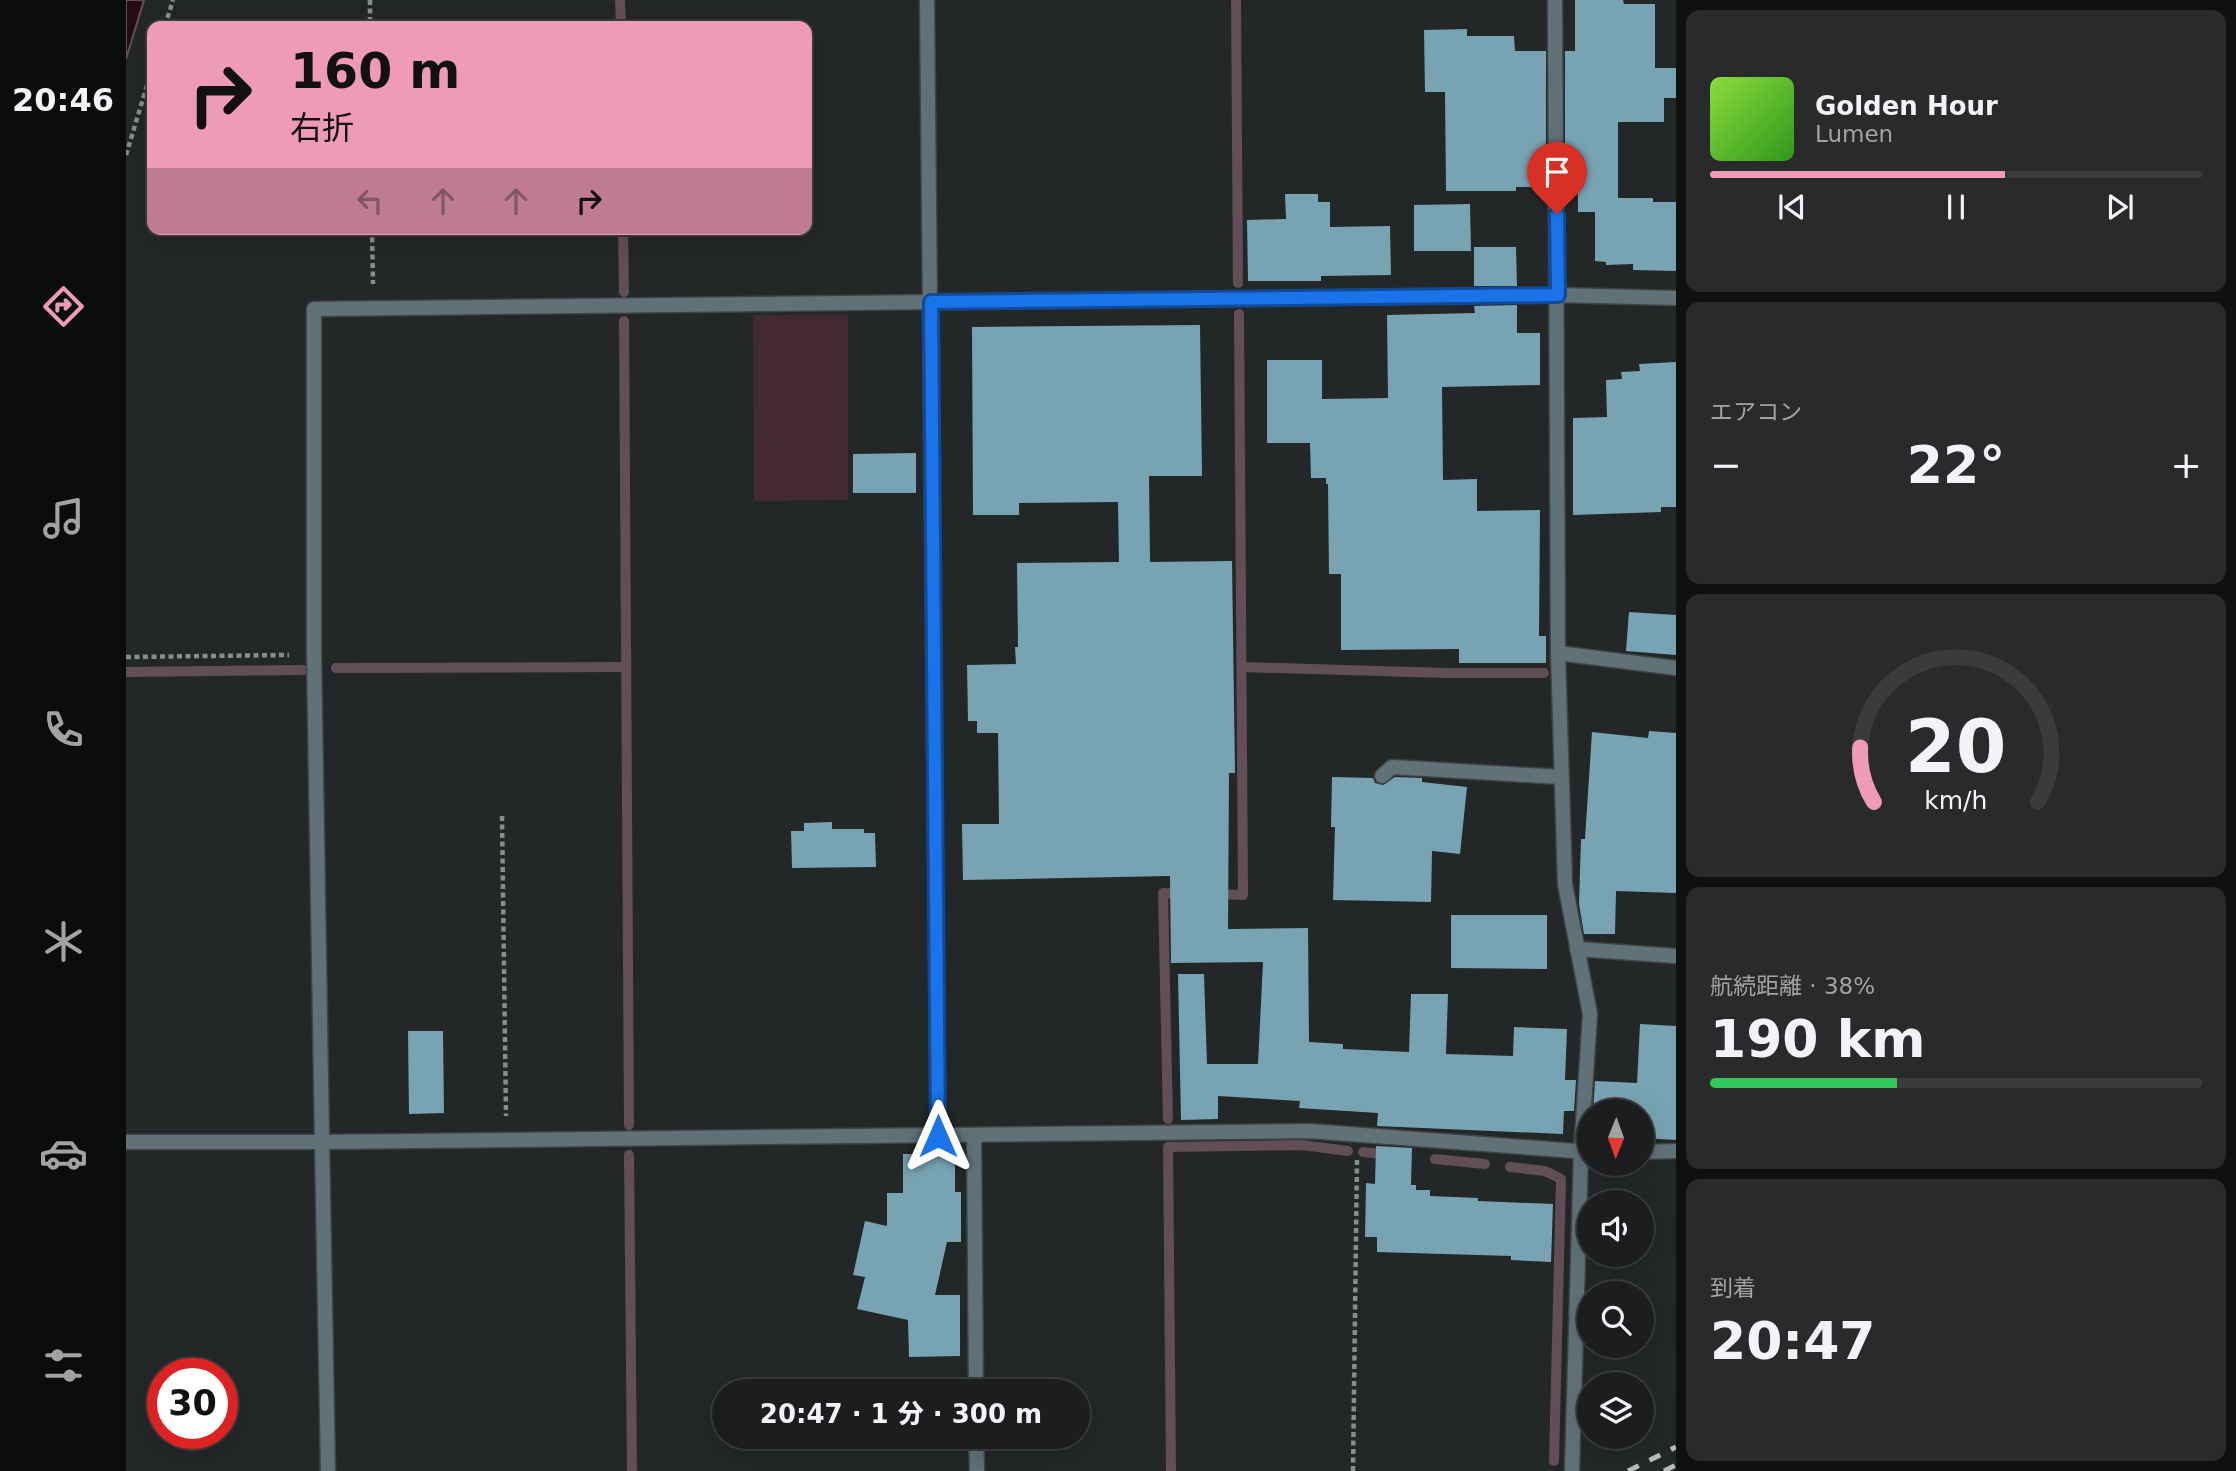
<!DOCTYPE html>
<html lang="ja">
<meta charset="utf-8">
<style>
body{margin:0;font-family:"DejaVu Sans","Noto Sans JP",sans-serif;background:#282a2b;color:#f1f3f6;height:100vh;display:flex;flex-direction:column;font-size:26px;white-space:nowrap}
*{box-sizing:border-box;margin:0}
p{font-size:23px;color:#a0a2a4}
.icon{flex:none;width:38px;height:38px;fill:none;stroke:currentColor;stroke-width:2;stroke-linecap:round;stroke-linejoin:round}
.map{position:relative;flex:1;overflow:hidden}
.side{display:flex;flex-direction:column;gap:10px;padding:10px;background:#0f1010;width:560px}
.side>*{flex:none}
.hud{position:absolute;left:21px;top:21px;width:665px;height:214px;border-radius:14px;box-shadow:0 7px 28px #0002,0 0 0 2px #393b3c;background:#ef9ab8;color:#111;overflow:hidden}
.needle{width:46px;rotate:181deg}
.tools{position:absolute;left:1451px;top:1099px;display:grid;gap:14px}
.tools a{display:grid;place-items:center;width:77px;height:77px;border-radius:50%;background:#1b1d1e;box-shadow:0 7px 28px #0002,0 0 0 2px #393b3c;font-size:35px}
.speed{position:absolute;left:21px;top:1358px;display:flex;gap:14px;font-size:35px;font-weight:700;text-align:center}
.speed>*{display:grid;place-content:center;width:91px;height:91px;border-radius:50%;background:#1b1d1e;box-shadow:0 7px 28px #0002,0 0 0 2px #393b3c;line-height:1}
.speed .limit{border:10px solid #d22;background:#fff;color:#111}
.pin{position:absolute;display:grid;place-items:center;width:60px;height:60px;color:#fff;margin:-72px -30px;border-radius:50% 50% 50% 0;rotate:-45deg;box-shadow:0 0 7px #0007}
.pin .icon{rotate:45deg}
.me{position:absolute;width:77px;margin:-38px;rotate:0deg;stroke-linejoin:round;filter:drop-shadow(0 0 5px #0008)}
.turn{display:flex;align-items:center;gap:24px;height:147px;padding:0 28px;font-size:32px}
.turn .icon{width:91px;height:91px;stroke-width:2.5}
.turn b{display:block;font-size:49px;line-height:60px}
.lanes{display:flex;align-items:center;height:66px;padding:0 28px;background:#0003;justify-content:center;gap:35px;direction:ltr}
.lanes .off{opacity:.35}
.big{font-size:52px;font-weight:800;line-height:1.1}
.side .widget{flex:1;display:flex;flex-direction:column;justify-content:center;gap:10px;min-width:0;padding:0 24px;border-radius:14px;background:#282a2b}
.side .dial{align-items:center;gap:0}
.dial svg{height:182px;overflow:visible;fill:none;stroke:#393b3c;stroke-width:7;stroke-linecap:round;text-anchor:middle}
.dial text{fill:#f1f3f6;stroke:none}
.song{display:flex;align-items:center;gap:21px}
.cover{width:84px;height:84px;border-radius:10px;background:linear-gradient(135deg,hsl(90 70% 55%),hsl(110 70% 35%))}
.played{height:7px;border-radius:4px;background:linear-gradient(90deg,#ef9ab8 60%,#393b3c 60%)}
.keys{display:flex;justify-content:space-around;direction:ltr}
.heat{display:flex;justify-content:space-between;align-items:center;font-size:38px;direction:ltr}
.charge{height:10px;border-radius:5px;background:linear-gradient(90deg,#34c759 38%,#393b3c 0)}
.trip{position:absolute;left:586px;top:1379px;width:378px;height:70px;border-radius:35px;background:#1b1d1e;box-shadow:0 7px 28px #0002,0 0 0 2px #393b3c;font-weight:800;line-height:70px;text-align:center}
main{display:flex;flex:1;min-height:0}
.tabs{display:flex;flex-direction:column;width:126px;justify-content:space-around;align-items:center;background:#0b0c0c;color:#a0a2a4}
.tabs .icon{width:49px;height:49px}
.tabs .selected{color:#ef9ab8}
.tabs b{font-size:32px;color:#f1f3f6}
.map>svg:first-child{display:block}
.green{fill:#422932}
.water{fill:#270a16;stroke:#624e57;stroke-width:2}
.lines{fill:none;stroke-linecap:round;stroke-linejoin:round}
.stream{stroke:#624e57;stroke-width:10}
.building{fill:#78a3b3}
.lane-casing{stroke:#404344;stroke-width:17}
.street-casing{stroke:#404344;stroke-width:17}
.path{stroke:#898b8c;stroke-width:4.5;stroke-dasharray:5 3.5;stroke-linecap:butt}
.lane{stroke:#607278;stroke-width:14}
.street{stroke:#607278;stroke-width:14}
.rail{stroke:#b8babb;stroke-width:5;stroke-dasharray:12 12;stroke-linecap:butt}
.route-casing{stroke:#114b97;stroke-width:18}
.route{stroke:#1a73e8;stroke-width:12}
</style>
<main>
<nav class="tabs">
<b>20:46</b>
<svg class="icon selected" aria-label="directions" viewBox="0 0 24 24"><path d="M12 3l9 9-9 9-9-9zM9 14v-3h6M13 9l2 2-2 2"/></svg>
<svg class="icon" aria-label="music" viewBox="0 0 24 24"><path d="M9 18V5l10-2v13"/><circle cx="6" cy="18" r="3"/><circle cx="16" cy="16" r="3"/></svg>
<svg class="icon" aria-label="phone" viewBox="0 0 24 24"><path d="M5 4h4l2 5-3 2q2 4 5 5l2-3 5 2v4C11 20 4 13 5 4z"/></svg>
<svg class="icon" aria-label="climate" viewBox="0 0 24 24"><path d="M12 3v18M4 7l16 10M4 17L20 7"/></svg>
<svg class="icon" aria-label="car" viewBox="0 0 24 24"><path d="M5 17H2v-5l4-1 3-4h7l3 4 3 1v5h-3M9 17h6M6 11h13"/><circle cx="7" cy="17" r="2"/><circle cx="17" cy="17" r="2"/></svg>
<svg class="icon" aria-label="filters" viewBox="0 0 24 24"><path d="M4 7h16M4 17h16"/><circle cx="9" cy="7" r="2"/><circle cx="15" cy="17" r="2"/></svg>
</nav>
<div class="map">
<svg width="1550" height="1471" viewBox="0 0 1550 1471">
<rect width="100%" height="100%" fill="#242728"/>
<path class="green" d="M722,314V500L628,501L627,315Z"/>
<path class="water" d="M0,0H18L0,59Z"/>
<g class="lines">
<g class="stream">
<path d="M494,0L495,26"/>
<path d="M1110,0L1112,283"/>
<path d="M497,229L498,292"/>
<path d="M498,321L503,1125"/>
<path d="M1116,667L1320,673H1418"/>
<path d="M210,668L500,667"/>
<path d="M0,672L177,670"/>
<path d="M1091,894L1117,895L1113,314"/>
<path d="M1042,1119L1037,893L1057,894"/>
<path d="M1237,1152L1263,1155"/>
<path d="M503,1155L506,1471"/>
<path d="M1309,1159L1359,1164"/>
<path d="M1384,1167L1419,1171L1435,1179L1428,1461"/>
<path d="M1045,1471L1042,1147L1176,1145L1222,1151"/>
</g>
</g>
<g class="building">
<path d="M1449,0H1497L1498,4H1529V68H1550V98H1538V122H1492V198H1527V202H1550V271L1507,270V264L1480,265V262L1469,261V212H1452V192H1448V187H1439V51H1449Z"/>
<path d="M1341,29V36H1388L1389,51H1420V187H1390V191H1320L1319,92H1299L1298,30Z"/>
<path d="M1159,194H1192V202H1204V227L1264,226L1265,275L1195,276V281H1122L1121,220L1160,219Z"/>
<path d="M1344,204L1345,251H1288V205Z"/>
<path d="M1348,247H1390L1391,286H1348Z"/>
<path d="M1391,305V333H1414V385L1316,387L1317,480L1351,479V511L1414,510L1413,636H1420V663H1333V649L1215,650V574H1203L1202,484H1200V478H1185L1184,443H1141V360H1196V399L1262,398L1261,315L1349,313L1348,306Z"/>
<path d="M1074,325L1076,476H1023L1024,562L1106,561L1109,773H1103L1102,929L1182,928L1183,1042L1217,1044V1049L1283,1052L1285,994H1322L1320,1054L1387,1056L1388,1027L1441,1029L1439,1080H1450L1448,1111H1438L1437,1134L1251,1126L1252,1113L1173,1108L1174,1101L1092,1096V1119L1055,1120L1052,974H1078L1081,1064H1132L1137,962L1045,963L1044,876L837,880L836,824H873L872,733H851V721H842L841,665L890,664L889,647H892L891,563L993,562L992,502L893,503V515H847L846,327Z"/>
<path d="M1550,362V507H1535V512L1447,515V418L1481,417L1480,380L1496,379L1495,372L1514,371L1513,364Z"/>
<path d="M790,453V493H727V454Z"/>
<path d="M1503,612L1550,615V655L1500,651Z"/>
<path d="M1523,731L1550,733V893L1490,891L1489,934H1458L1453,904L1455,839H1459L1466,732L1522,738Z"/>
<path d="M1206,777L1247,778L1249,783L1257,785L1269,777L1296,778V782L1341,787L1334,854L1306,851L1305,902L1207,900L1209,827H1205Z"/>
<path d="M706,822V829H738V833H749L750,867L666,868L665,831H678V823Z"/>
<path d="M1325,915H1421V969L1325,968Z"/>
<path d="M1514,1024L1550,1026V1140L1516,1138V1111H1467L1469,1081L1511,1083Z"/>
<path d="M282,1031H317L318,1113L283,1114Z"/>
<path d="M1250,1146L1286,1148L1285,1185H1290V1190H1304V1196L1352,1198V1201L1427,1204L1425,1262L1385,1260V1256L1251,1252V1237H1239L1240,1183L1249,1184Z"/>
<path d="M777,1154H829V1192H835V1242H821L809,1295H834V1356L783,1357L782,1320L731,1309L739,1277L727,1275L739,1221L761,1226V1193H777Z"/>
</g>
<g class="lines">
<defs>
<g id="lane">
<path d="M1256,776L1266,767L1435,777"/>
<path d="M1451,949L1550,956"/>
</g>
<g id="street">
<path d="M801,0L812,1136"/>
<path d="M1429,0L1432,653L1439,884L1464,1014L1455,1152L1446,1471"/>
<path d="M1432,653L1550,668"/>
<path d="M848,1135L850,1391"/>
<path d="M0,1142H196L202,1471"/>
<path d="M1463,1152L1183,1131L196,1142L188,655V309L1432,295L1550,298"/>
<path d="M1516,1152L1550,1151"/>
<path d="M850,1437L851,1471"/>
</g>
</defs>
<use href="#lane" class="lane-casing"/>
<use href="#street" class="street-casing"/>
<g class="path">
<path d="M244,0V26"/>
<path d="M39,26L47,0"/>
<path d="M0,155L26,69"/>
<path d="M246,229L247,284"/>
<path d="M0,657L163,655"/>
<path d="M376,816L380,1116"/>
<path d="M1227,1471L1231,1157"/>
</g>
<use href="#lane" class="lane"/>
<use href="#street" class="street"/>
<g class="rail">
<path d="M1502,1471L1550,1447"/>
<path d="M1538,1471L1550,1465"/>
</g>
</g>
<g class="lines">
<defs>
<path id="route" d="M812,1136L805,302L1432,295L1431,214"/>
</defs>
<use href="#route" class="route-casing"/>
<use href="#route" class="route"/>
</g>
</svg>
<div class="tools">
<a><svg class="needle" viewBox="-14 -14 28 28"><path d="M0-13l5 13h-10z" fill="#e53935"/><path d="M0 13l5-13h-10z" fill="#a0a2a4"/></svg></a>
<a><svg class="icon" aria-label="sound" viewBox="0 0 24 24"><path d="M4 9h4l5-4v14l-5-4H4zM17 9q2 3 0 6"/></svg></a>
<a><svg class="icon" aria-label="search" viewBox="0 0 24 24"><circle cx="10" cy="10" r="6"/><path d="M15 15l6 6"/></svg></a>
<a><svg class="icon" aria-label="layers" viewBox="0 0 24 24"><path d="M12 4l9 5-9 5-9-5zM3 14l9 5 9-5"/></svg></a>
</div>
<div class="speed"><div class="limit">30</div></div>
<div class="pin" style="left:1431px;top:214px;background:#d93025"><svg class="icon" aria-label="arrive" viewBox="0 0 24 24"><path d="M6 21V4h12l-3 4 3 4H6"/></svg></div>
<svg class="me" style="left:812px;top:1136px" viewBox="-20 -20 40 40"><path d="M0-17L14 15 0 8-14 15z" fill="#1a73e8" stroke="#fff" stroke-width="4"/></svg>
<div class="trip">20:47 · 1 分 · 300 m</div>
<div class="hud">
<div class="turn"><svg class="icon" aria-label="right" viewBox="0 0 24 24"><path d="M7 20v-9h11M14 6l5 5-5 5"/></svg><div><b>160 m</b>右折</div></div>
<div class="lanes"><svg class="icon off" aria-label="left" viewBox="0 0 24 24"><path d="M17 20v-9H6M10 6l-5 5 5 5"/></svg><svg class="icon off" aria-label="ahead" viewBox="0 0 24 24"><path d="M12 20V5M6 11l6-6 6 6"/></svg><svg class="icon off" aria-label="ahead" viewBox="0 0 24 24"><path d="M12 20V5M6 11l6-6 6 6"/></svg><svg class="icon" aria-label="right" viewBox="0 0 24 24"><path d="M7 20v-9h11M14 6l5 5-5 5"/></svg></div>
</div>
</div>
<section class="side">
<div class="widget">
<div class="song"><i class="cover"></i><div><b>Golden Hour</b><p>Lumen</p></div></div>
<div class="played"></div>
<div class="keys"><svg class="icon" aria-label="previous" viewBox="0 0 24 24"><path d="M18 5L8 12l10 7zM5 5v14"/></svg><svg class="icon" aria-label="pause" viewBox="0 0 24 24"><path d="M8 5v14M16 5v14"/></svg><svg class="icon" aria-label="next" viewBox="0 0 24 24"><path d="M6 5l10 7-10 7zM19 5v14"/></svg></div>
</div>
<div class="widget"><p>エアコン</p>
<div class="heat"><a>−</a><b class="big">22°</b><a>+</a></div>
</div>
<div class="widget dial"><svg viewBox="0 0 100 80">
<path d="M14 69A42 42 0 1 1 86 69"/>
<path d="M14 69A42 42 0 0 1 8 45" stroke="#ef9ab8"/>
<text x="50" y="56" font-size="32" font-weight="700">20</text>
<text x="50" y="72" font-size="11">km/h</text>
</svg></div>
<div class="widget"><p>航続距離 · 38%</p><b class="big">190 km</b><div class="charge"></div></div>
<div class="widget"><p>到着</p><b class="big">20:47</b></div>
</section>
</main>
